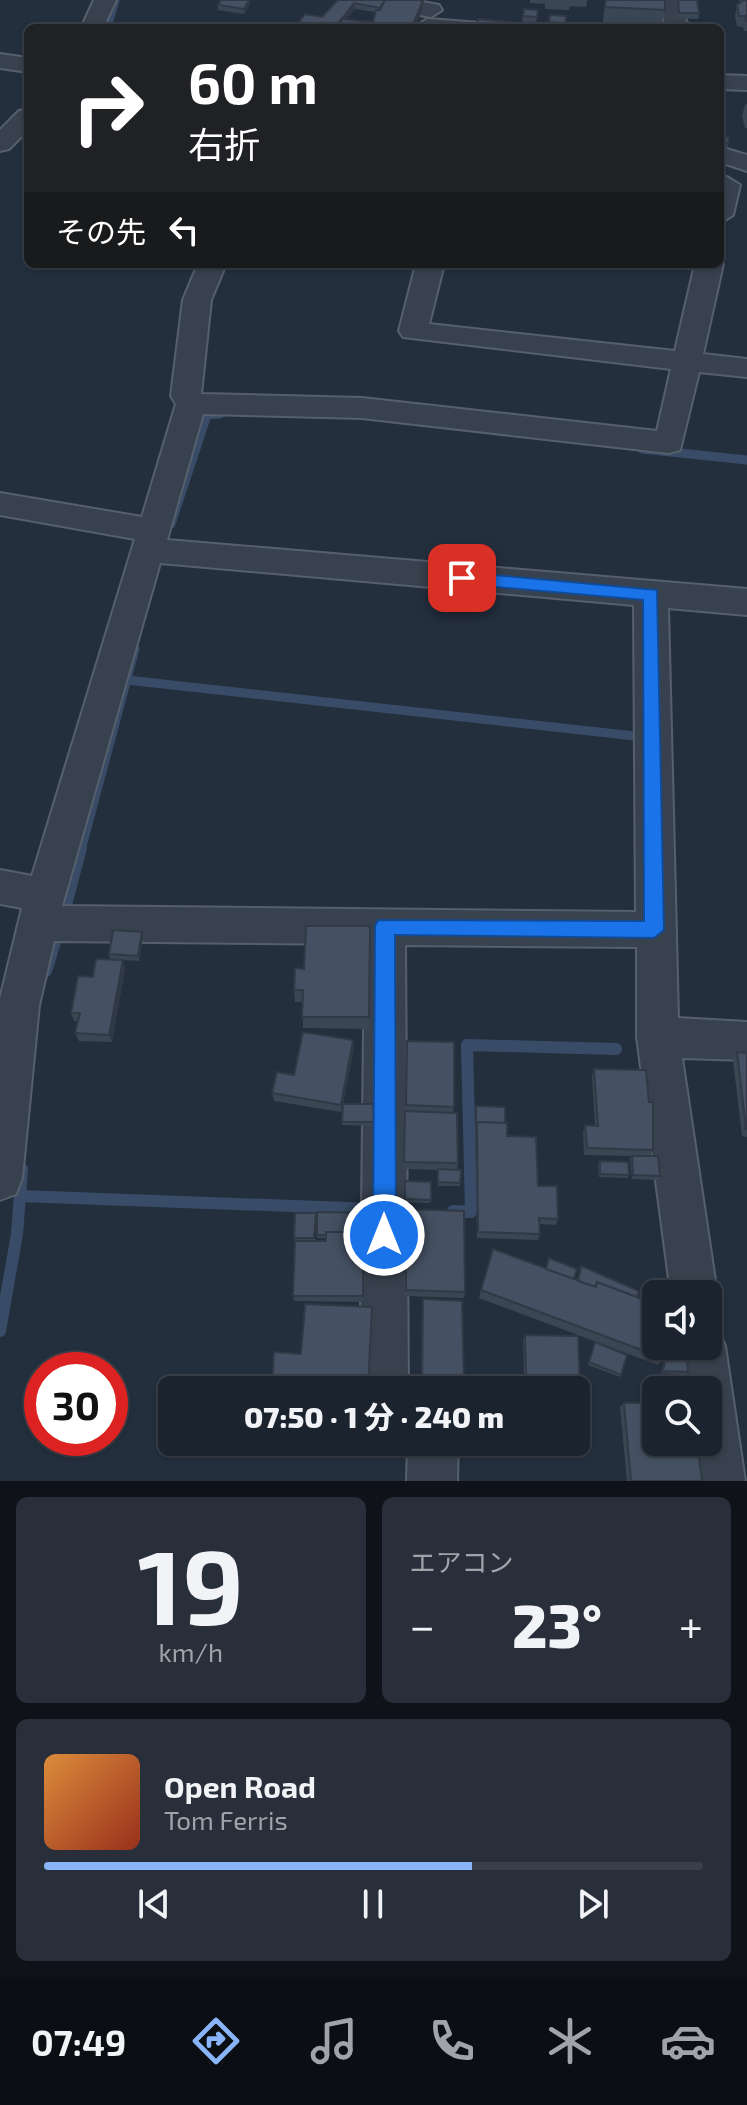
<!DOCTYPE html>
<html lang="ja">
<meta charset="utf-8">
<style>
body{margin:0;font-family:"Exo 2","Noto Sans JP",sans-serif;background:#282f3a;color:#f1f3f6;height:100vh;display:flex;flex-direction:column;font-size:30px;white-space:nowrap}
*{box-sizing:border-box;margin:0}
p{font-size:26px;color:#a0a4aa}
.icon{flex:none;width:44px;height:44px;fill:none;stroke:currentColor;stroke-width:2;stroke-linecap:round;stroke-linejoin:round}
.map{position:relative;height:1481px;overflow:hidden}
.side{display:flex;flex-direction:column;gap:16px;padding:16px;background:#0f1319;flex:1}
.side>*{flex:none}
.hud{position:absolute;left:24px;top:24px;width:700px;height:244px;border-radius:12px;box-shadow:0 2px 6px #0004,0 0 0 2px #39404a;background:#202124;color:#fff;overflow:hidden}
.fabs{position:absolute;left:642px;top:1280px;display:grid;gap:16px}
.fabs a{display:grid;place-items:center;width:80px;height:80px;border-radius:12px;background:#1b232e;box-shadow:0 2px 6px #0004,0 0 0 2px #39404a;font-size:40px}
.speed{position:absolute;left:24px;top:1352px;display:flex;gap:16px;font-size:40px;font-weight:700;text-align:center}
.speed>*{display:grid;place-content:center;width:104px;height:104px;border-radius:50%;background:#1b232e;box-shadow:0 2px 6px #0004,0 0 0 2px #39404a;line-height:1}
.speed .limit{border:12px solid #d22;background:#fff;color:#111}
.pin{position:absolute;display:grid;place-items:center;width:68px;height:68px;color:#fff;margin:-34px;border-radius:16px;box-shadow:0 4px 12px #0006}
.me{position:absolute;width:88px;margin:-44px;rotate:0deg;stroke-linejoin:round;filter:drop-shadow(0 0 6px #0008)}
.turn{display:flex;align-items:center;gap:28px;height:168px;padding:0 32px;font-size:36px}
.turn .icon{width:104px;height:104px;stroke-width:2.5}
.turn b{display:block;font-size:56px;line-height:68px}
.then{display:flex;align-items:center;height:76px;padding:0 32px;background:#0003;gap:16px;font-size:30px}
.big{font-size:60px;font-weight:800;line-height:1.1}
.side .tile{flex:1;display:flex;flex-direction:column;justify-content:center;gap:12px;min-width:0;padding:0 28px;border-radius:12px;background:#282f3a}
.side .dial{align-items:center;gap:0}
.dial b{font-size:104px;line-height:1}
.song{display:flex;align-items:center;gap:24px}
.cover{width:96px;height:96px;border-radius:12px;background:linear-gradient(135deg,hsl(30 70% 55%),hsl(10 70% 35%))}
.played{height:8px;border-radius:4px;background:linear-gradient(90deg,#8ab4f8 65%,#39404a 65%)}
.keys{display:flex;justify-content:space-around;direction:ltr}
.heat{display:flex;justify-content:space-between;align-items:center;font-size:44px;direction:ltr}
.side .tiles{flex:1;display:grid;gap:16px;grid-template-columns:1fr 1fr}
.tile:last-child{grid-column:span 2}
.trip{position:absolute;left:158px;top:1376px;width:432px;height:80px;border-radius:12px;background:#1b232e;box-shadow:0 2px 6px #0004,0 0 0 2px #39404a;font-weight:800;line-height:80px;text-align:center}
.tabs{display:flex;height:128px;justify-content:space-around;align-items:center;background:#0b0e12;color:#a0a4aa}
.tabs .icon{width:56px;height:56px}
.tabs .current{color:#8ab4f8}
.tabs b{font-size:36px;color:#f1f3f6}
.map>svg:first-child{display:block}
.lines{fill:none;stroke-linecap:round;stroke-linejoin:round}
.stream-far2{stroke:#394c67;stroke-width:7}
.stream-far1{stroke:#394c67;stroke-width:9}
.stream{stroke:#394c67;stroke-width:12}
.service-casing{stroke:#565f6c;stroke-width:4}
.minor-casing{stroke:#565f6c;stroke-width:4}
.service{fill:#38414e;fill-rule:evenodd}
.minor{fill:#38414e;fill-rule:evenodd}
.wall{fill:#3b4654;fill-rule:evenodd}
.shaded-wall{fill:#303945}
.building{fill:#455162;stroke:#303945;stroke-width:2}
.route{fill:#1a73e8;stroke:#114b97;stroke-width:2}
</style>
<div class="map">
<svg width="747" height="1481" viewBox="0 0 747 1481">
<rect width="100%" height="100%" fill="#242f3e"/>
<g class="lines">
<path class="stream-far2" d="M108,28L116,0"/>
<g class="stream-far1">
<path d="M642,449L747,460"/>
<path d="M171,524L207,415L220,414"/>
<path d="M127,680L644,737"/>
<path d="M81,850L135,649"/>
</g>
<g class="stream">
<path d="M66,905L81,848"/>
<path d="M46,971L55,942"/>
<path d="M20,1196L374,1209"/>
<path d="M453,1211L471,1212L467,1045L616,1049"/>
<path d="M0,1331L17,1234L22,1169"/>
</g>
<defs>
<path id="service" d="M428,19L508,25L514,28L424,24L422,22Z"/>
<g id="minor">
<path d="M94,0H116L103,28H81Z"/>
<path d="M363,0H412L439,5L442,10L431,17L374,7Z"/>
<path d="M661,0H683L686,22L695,28H665Z"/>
<path d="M0,54L28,58V72L0,68Z"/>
<path d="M720,75L747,76V90L720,89Z"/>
<path d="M28,109V130L9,149L0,151V130L19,111Z"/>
<path d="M720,147L747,155V171L720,162Z"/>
<path d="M727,177L740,185L733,215L720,223V179Z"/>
<path d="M720,260L723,264L703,354L747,359V377L699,372L680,450L669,453L362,418L203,414L167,540L747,589V615L668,608L678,1018L747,1022V1060L682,1058L717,1294L710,1310L708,1294H671L637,1037V947L405,945L408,1390H360L365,944L54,941L39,1005L22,1178L16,1194L0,1200V999L22,908L0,904V870L32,876L135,539L0,515V493L142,517L176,404L171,396L183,300L198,264H226L211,300L201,394L362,398L657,431L671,369L403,337L399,331L416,264H444L429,324L675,351L695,264H720ZM160,563L634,605L636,912L62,906Z"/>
<path d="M708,1325L718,1329L725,1346L745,1481H695L690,1442H708V1390H683L677,1346H708Z"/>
<path d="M408,1442H458L457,1481H407Z"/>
</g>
</defs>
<use href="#service" class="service-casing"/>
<use href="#minor" class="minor-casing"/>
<use href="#service" class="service"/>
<use href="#minor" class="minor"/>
</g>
<g class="wall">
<path d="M250,0V4L244,14L218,10V5Z"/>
<path d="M338,0L422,11L415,28L299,27V22L322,17ZM355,9L375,12L373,22L346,19Z"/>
<path d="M530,0H587L586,7L570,6L569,10L545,9V4L530,3Z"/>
<path d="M605,0H665L662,25L603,22Z"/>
<path d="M676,0H697L699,13L698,19L678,18Z"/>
<path d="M739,0H747V31H744L743,27L737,26L735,16L737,5L740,4Z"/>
<path d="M524,9L538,10L536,23L522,22Z"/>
<path d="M550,15L566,16L565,28H535L548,27Z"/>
<path d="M747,104V128H745L742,116L745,105Z"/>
<path d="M720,136L729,137L727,149L720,148Z"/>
<path d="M370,926L369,1029L303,1028V1002H295L294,990L304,969Z"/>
<path d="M143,936L139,961L110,959L109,954Z"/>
<path d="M125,968L112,1042L79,1041L75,1033L78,1021H74L71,1013L93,977Z"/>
<path d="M407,1041L454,1107L453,1112L458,1163L457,1170H461L460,1186H438V1170L404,1169Z"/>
<path d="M354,1048L343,1104H373L374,1126L342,1125L343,1105L341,1112L274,1101L272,1093L294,1075Z"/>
<path d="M737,1052L747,1053V1137L742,1136L733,1060Z"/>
<path d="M594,1069L653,1150L650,1156L660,1176L658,1180L632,1179L630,1159L631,1156L584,1155L583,1132L585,1125L595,1126L592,1076Z"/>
<path d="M475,1110L505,1123L507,1136L558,1219L556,1225L540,1224V1234L538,1240L477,1238Z"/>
<path d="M600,1161L629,1175L627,1178L599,1177L598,1164Z"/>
<path d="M405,1181L431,1182L430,1203L405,1202Z"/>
<path d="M406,1209L465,1292L464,1298L405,1296Z"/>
<path d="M317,1212L376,1213V1251H364L365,1238H363V1302L294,1301L293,1296L295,1242L294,1238L316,1213L315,1241H326V1238H317Z"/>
<path d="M546,1269L577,1280L580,1270L638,1298L640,1292L653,1303L663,1358L658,1365L479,1298L481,1290Z"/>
<path d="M422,1305L464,1383L462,1387L421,1386Z"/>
<path d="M525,1335L578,1336L582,1437L580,1441H576V1390H508V1381L510,1376L524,1377L523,1340Z"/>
<path d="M595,1342L621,1375L620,1377L588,1365Z"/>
<path d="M667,1346H686L688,1372L686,1375L661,1373Z"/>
<path d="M624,1403L702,1481H627L620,1407Z"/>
</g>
<g class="shaded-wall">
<path d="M250,0V4L244,14V9Z"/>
<path d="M423,1L422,11L415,28H412Z"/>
<path d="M354,3L355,9L339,28H335Z"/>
<path d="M142,932L143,936L139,961L138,956Z"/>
<path d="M123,960L125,968L112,1042L109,1035Z"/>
<path d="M353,1040L354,1048L341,1112V1105Z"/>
</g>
<g class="building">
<path d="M221,0H249L244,9L218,5Z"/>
<path d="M338,0H385L380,8L354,3L337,25L325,23L323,26L299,22L305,14L322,17Z"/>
<path d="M385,0H419L423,1L412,26L407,25L406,28L372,27L376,10H380Z"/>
<path d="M606,0H665V10L605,7Z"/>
<path d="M678,0H697L699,13H679Z"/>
<path d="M743,0H747V21H746L745,16H739L737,5Z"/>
<path d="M524,9L538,10L537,17L523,16Z"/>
<path d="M550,15L566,16L565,23L549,22Z"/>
<path d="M342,19L373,22L371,28L339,25Z"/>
<path d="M478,19L510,22L509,28H476Z"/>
<path d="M325,23L365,28H322Z"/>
<path d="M536,26L558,28H535Z"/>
<path d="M720,136L729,137L728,143L720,142Z"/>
<path d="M306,926H370L369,1017H302L303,990H294L295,968L304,969Z"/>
<path d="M113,930L142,932L138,956L109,954Z"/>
<path d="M96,959L123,960L109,1035L75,1033L80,1013H71L78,976L93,977Z"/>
<path d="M303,1032L353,1040L341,1105L272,1093L277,1072L294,1075Z"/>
<path d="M407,1041L454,1042V1107L406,1105Z"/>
<path d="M737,1052L747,1053V1129H746Z"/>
<path d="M594,1069L646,1070L649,1102H653V1150L587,1148L585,1125L598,1126Z"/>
<path d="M343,1104H373L374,1122H342Z"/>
<path d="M476,1106L505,1107V1123H476Z"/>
<path d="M405,1111L457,1113L458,1163L404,1162Z"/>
<path d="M477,1122L507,1123V1136L536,1137L538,1186H557L558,1219L539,1218L540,1234L478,1232Z"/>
<path d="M632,1156H658L660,1176L633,1175Z"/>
<path d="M600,1161L628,1162L629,1175L600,1174Z"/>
<path d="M438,1169L461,1170L460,1183L438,1182Z"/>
<path d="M405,1181L431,1182V1200L405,1199Z"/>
<path d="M406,1209L464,1211L465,1292L406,1290Z"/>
<path d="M317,1212L376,1213V1247H364L365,1235H363V1232H326V1235H317Z"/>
<path d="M295,1213H316L314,1238H294Z"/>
<path d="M326,1232H363V1296H293L295,1241H326Z"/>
<path d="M493,1249L596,1287L597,1282L656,1304V1346H666L663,1358L481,1290Z"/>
<path d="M549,1258L577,1269L574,1279L546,1269Z"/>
<path d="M581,1266L639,1291L637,1297L597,1282L595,1286H593L578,1281Z"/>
<path d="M640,1292L654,1297L653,1303L639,1298Z"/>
<path d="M423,1299L462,1301L464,1383L422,1381Z"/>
<path d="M305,1304L372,1307L368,1390H272L274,1352L301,1354Z"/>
<path d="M525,1335L578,1336L582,1437H576V1390H510V1376L526,1377Z"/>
<path d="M595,1342L627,1355L621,1375L589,1362Z"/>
<path d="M668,1346H686L688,1372L663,1371Z"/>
<path d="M624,1403H656V1442H697L702,1481H631Z"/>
</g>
<path class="route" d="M462,572L657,590L664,930L654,938L395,935L396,1235L392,1243L384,1247L376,1243L373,1235L375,926L378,920L644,921L643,600L462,584L453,578Z"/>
</svg>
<div class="fabs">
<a><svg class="icon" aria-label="sound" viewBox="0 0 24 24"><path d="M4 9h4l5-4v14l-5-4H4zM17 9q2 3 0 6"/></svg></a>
<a><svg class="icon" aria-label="search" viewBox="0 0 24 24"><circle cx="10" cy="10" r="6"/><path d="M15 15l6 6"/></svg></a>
</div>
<div class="speed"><div class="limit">30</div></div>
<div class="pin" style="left:462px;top:578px;background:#d93025"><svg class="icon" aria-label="arrive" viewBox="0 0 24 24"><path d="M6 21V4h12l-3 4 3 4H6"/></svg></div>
<svg class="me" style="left:384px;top:1235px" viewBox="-20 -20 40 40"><circle r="17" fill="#1a73e8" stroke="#fff" stroke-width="3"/><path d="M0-11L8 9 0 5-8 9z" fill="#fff"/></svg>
<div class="trip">07:50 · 1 分 · 240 m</div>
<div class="hud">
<div class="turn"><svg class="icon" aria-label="right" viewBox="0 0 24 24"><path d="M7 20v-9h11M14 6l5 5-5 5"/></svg><div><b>60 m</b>右折</div></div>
<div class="then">その先<svg class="icon" aria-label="left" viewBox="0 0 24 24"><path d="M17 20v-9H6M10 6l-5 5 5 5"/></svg></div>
</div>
</div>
<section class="side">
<div class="tiles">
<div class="tile dial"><b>19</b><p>km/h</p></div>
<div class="tile"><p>エアコン</p>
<div class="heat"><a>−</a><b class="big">23°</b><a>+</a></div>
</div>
<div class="tile">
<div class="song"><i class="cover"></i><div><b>Open Road</b><p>Tom Ferris</p></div></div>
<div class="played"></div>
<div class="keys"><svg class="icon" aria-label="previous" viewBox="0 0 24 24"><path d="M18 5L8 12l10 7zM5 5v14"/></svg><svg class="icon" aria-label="pause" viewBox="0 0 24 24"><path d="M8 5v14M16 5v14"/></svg><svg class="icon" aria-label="next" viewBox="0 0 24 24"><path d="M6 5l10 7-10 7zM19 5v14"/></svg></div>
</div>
</div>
</section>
<nav class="tabs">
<b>07:49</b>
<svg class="icon current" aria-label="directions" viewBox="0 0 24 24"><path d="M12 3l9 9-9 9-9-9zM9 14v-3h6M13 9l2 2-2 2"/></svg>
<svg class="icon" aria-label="music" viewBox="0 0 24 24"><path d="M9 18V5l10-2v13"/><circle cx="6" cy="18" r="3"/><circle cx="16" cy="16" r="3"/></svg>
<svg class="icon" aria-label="phone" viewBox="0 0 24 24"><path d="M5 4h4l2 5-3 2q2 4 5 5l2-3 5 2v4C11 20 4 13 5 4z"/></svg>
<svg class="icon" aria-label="climate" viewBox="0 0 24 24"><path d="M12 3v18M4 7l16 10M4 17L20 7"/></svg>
<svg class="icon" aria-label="car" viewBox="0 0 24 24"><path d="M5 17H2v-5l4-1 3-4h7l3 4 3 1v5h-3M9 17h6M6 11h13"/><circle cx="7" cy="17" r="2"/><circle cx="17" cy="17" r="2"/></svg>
</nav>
